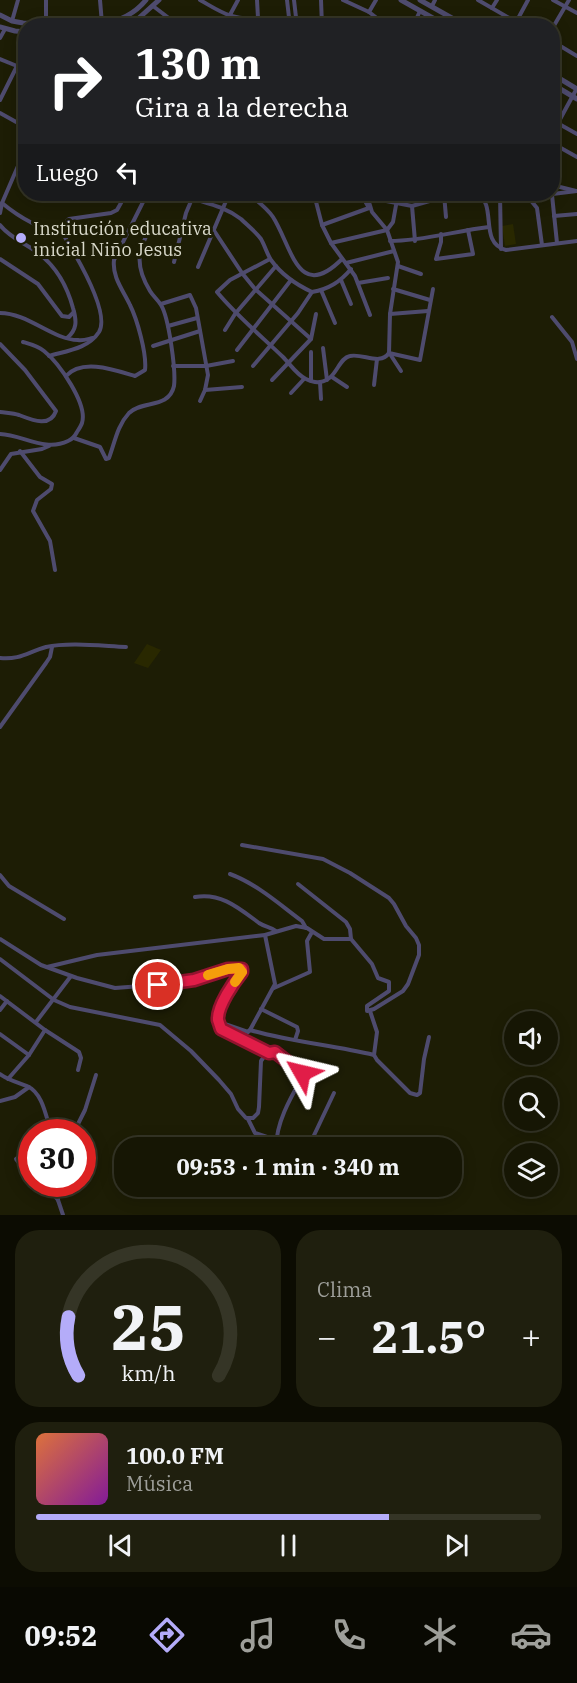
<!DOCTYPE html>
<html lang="es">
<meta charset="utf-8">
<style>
body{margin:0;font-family:"IBM Plex Serif",serif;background:#1f1f0e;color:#f1f3f6;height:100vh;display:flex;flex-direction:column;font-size:22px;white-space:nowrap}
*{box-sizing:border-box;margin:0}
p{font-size:20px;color:#9e9f9a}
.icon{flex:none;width:33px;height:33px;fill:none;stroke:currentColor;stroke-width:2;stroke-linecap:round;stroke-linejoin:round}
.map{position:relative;height:1215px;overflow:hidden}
.panel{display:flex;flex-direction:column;gap:15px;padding:15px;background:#0c0c02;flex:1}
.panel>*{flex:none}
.guide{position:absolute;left:18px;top:18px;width:542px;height:183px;border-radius:24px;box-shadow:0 3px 15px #0003,0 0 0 2px #353526;background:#202124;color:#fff;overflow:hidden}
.controls{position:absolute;left:504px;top:1011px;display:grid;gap:12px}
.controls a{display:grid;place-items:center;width:54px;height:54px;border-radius:50%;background:#161604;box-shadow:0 3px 15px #0003,0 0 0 2px #353526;font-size:30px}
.speed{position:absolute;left:18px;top:1119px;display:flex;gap:12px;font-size:30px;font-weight:700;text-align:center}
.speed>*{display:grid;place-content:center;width:78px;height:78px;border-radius:50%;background:#161604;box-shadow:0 3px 15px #0003,0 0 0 2px #353526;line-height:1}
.speed .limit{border:9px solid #d22;background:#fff;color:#111}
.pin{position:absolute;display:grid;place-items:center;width:51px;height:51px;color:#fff;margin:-26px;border:3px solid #fff;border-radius:50%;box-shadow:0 2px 6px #0007}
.me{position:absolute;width:66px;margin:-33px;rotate:307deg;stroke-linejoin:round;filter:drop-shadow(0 0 4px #0008)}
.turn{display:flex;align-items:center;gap:21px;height:126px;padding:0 18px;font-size:27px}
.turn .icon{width:78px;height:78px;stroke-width:2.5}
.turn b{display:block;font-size:42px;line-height:51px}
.then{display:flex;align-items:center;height:57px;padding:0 18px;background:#0003;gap:12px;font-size:22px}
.big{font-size:45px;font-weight:800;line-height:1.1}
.panel .tile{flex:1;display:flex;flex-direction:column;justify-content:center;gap:9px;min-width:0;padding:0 21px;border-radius:24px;background:#1f1f0e}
.panel .dial{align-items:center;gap:0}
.dial svg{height:156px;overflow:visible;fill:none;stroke:#353526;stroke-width:7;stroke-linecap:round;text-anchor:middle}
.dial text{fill:#f1f3f6;stroke:none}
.song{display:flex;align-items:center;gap:18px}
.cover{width:72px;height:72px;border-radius:9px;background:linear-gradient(135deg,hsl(20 70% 55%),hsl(290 70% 35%))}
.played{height:6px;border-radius:3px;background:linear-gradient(90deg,#b4acf9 70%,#353526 70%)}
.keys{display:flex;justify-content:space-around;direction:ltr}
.heat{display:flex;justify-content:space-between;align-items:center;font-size:33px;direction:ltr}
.panel .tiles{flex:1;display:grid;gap:15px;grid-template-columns:1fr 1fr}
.tile:last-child{grid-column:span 2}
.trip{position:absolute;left:114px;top:1137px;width:348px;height:60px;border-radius:24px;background:#161604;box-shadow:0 3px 15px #0003,0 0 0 2px #353526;font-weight:800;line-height:60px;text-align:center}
.dock{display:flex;height:96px;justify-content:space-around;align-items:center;background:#090902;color:#9e9f9a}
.dock .icon{width:42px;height:42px}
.dock .on{color:#b4acf9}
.dock b{font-size:27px;color:#f1f3f6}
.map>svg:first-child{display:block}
.green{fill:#292800}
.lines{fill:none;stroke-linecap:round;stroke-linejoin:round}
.minor{stroke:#4e4b6e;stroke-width:4}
.tertiary{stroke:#4e4b6e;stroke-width:5}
.route-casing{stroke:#92132f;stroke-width:15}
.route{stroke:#e11d48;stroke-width:10}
.slow{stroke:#f59e0b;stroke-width:10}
.poi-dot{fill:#b4acf9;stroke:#1d1d05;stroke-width:2}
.labels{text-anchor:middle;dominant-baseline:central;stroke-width:6;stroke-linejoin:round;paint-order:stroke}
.poi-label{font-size:18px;fill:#d9d9cb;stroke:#1d1d05;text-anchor:start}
</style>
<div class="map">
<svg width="577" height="1215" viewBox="0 0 577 1215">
<rect width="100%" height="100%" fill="#1d1d05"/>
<g class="green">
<path d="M513,224L516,244L505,246L502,226Z"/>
<path d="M147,644L161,650L148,668L134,663Z"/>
</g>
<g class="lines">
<g class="minor">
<path d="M100,0L102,24"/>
<path d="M200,0C223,13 231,20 258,18L257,0"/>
<path d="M287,0L290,26"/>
<path d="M294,0L297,26"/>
<path d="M321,0L322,26"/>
<path d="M343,0L369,12L387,26"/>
<path d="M478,0L523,26"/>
<path d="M553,0L577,13"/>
<path d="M153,6L170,19L188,26"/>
<path d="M432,6L435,0"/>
<path d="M492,8L497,0"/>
<path d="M369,12L376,0"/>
<path d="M12,21L18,0"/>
<path d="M46,23V0"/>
<path d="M224,26L238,0"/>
<path d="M413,26L420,11"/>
<path d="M514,26L528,0"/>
<path d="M552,29L569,0"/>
<path d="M0,38L5,29"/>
<path d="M552,41L577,56"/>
<path d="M0,59L17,66H26"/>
<path d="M0,100L17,66"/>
<path d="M0,113L18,123L26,120"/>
<path d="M552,120L577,134"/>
<path d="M552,134L577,88"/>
<path d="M552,143L577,157"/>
<path d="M552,185L576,191"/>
<path d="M180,194C202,203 221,204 241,219C247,225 256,232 261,239C265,246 267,254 271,260C281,274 297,285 312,292C329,289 340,282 351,269"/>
<path d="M249,194C257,201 267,208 273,217C292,247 298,303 342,259"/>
<path d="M314,194L322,225L331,243L355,276L370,315"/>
<path d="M444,194L446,217"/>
<path d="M477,194C498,204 478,243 506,250L577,241"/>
<path d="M500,194L501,249"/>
<path d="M552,195L557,243"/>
<path d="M528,197L537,208L542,245"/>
<path d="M528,197L577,191"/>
<path d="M2,203C20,218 40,229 63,234C74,252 111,312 99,332C88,349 66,351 49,356"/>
<path d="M412,206L415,241"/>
<path d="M0,213L2,203L18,166H26"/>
<path d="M554,216L577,214"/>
<path d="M0,225C10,238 25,243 38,253C57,267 67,286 73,308C77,321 77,330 67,338"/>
<path d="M322,225L369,208L365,201L364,194"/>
<path d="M213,229L242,273L255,289L311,339"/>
<path d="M63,234V225L69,219L111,213L117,210L126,194"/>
<path d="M441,234V242L436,259L473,254L468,230"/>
<path d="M390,241C423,241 455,231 489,227"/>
<path d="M331,243L387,230L393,222L398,194"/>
<path d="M0,259L38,284L62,316L69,317L74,312"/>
<path d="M270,259L230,280L217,292C237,316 260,335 283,357C290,364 297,375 306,379C310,381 315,383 320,382C337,380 338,358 350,356C363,353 380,366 389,353L390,314L398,262L387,230L372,212L369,202L376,199L412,206L454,194"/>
<path d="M174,262L186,213L194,194"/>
<path d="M346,263L394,251"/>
<path d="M398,266L421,274"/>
<path d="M198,267L229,194"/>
<path d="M341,280L351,304"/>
<path d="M358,283L388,278"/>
<path d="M393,289L430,300"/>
<path d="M321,290L335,323"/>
<path d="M161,304L190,295L196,308L208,375L205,390L200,401"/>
<path d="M0,313C28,313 53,340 78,340C83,341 88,339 93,338"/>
<path d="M390,314L428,311"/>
<path d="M552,317L572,342L577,359"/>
<path d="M168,326L197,318"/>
<path d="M225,330L235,314L276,266"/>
<path d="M0,344L25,370L56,411C50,428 32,420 19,415C13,413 6,413 0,412"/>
<path d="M153,346L200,331"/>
<path d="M323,348L327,380"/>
<path d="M237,350L291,280"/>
<path d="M311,352V381"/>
<path d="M389,353L420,360L433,289"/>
<path d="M390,354L401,371"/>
<path d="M173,366H206L233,361"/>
<path d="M253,366L298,313L312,292"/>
<path d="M66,376C82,358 115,370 135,376L145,370C147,354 137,319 130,305C123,290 112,277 114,260L147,194"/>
<path d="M332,377L347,387"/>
<path d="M272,380L311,339L316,314"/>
<path d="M320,382L321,399"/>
<path d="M374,385L377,359"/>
<path d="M205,390L242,387"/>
<path d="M291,393L304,379"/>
<path d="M0,434C23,435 45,452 68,441C73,439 75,436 77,432C79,429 81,426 82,423C88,404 59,363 44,351C38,346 30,344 23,342"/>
<path d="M74,438L100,447L106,459L109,458C115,442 117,426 129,413C142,400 169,409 174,386C176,371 169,318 161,305C158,300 153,296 150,291C135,266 137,251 151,227"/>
<path d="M20,451L40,477L52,484L51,489L37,500L33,511L50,541L55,570"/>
<path d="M0,470L11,454L42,449L49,446"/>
<path d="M0,658C20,660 28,652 46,647C69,642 102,646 126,647"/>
<path d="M0,727L46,663L50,657L52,647"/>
<path d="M230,874C257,884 279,904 302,921L306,928"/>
<path d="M0,875L9,886L64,919"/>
<path d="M298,884L346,922L350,929L351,939"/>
<path d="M195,897C221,892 240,909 259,923C265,927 271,927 276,931"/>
<path d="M0,939L41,965L77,978L115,988L181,983L228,969L239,968L242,972C232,984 217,1006 219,1022L248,1032L250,1030L275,984L265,935"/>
<path d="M0,959L54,1000L70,1007L160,1025L191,1051L219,1080L231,1094L238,1109L246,1118H253L258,1113L259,1107L261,1061L266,1054L275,1052L301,1072L303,1076C291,1097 276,1122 276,1148"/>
<path d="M47,967L97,955L265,935L296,926L307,928L324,939H351L372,964L378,978L389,982V991L367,1006V1011L374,1009L403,991L408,984L419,955V945L416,938L406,926L394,904L389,898L350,873L323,859L242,845"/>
<path d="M274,988L310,972L307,941L312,932"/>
<path d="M0,996L45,1030L79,1052L81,1058L78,1070"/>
<path d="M261,1009L297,1027L298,1031L295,1040"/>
<path d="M0,1010L7,1001"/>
<path d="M36,1022L71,976"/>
<path d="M220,1023L221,1029L269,1053"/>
<path d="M250,1030C291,1042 333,1045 374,1055L377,1032L370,1011"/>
<path d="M0,1034L29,1055"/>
<path d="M374,1055L377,1060L410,1093L417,1095L420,1093L424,1059L429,1037"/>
<path d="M0,1074C8,1080 17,1082 27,1086C43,1093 46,1117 51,1132"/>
<path d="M8,1079L29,1055L45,1030"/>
<path d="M0,1101L15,1097L29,1087"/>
<path d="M248,1119L255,1133L276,1140"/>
<path d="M74,1132L85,1110L96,1075"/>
<path d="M308,1148L334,1093"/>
<path d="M32,1160L19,1157L16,1159L19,1163L32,1168"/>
<path d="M46,1184L58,1200"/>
<path d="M58,1184V1200L63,1215"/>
</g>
<g class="tertiary">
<path d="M401,0L447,26"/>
<path d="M420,0L466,26"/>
<path d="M0,15L12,21L23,23C64,23 116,37 146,0"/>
<path d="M130,26L159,0"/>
<path d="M0,27L15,31L26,32"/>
<path d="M552,74L577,89"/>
<path d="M552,84L577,99"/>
</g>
</g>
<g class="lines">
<defs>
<path id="route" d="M158,985L194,980L228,969H242V972C234,982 217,1006 218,1020C219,1023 220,1026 221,1029L269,1053L275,1052L302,1073"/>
</defs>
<use href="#route" class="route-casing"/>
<use href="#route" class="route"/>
<path class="slow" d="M208,975L228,969L239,968L242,972L235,982"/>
</g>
<circle class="poi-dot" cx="21" cy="238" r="6"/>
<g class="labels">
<g class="poi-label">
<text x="33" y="228">Institución educativa<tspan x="33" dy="21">inicial Niño Jesus</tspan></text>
</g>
</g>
</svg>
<div class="controls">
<a><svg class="icon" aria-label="sound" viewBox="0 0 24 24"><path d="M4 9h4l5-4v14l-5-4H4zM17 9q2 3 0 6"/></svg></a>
<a><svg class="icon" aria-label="search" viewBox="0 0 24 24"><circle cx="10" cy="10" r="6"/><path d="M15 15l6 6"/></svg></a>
<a><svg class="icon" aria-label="layers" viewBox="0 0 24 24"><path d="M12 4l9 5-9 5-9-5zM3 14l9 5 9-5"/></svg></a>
</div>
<div class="speed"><div class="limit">30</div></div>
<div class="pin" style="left:158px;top:985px;background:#d93025"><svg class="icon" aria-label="arrive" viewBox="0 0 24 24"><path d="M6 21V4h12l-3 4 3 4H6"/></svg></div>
<svg class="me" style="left:302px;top:1073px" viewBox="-20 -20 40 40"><path d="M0-17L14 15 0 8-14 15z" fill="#e11d48" stroke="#fff" stroke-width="4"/></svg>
<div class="trip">09:53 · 1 min · 340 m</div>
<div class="guide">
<div class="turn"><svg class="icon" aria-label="right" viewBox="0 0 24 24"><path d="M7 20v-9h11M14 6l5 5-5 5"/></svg><div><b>130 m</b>Gira a la derecha</div></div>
<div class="then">Luego<svg class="icon" aria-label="left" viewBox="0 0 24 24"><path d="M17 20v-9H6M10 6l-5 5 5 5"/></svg></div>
</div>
</div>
<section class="panel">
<div class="tiles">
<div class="tile dial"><svg viewBox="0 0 100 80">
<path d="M14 69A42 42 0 1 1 86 69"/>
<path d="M14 69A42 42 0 0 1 9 39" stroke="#b4acf9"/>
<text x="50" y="56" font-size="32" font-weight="700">25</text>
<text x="50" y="72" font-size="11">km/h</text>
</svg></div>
<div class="tile"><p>Clima</p>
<div class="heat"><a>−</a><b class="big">21.5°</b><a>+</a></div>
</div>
<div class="tile">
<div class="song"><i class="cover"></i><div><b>100.0 FM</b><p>Música</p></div></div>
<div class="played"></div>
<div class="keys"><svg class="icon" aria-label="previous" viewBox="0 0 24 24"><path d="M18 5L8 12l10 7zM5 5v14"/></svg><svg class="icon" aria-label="pause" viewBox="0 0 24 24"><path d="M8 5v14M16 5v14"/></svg><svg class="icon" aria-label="next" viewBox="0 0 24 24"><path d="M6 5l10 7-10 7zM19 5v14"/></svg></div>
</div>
</div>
</section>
<nav class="dock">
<b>09:52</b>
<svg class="icon on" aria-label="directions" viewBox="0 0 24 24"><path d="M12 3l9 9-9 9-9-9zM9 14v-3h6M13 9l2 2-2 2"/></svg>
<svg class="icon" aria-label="music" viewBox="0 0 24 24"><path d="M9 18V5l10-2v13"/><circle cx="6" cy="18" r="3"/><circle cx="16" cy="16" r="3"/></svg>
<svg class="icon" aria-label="phone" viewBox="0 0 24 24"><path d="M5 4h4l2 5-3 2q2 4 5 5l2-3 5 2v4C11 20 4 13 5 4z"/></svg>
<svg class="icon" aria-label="climate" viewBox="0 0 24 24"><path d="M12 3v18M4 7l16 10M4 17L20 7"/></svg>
<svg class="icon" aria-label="car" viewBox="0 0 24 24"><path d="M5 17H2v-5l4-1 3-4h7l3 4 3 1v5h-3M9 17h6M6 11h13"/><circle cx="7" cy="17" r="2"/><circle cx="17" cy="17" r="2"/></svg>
</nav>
